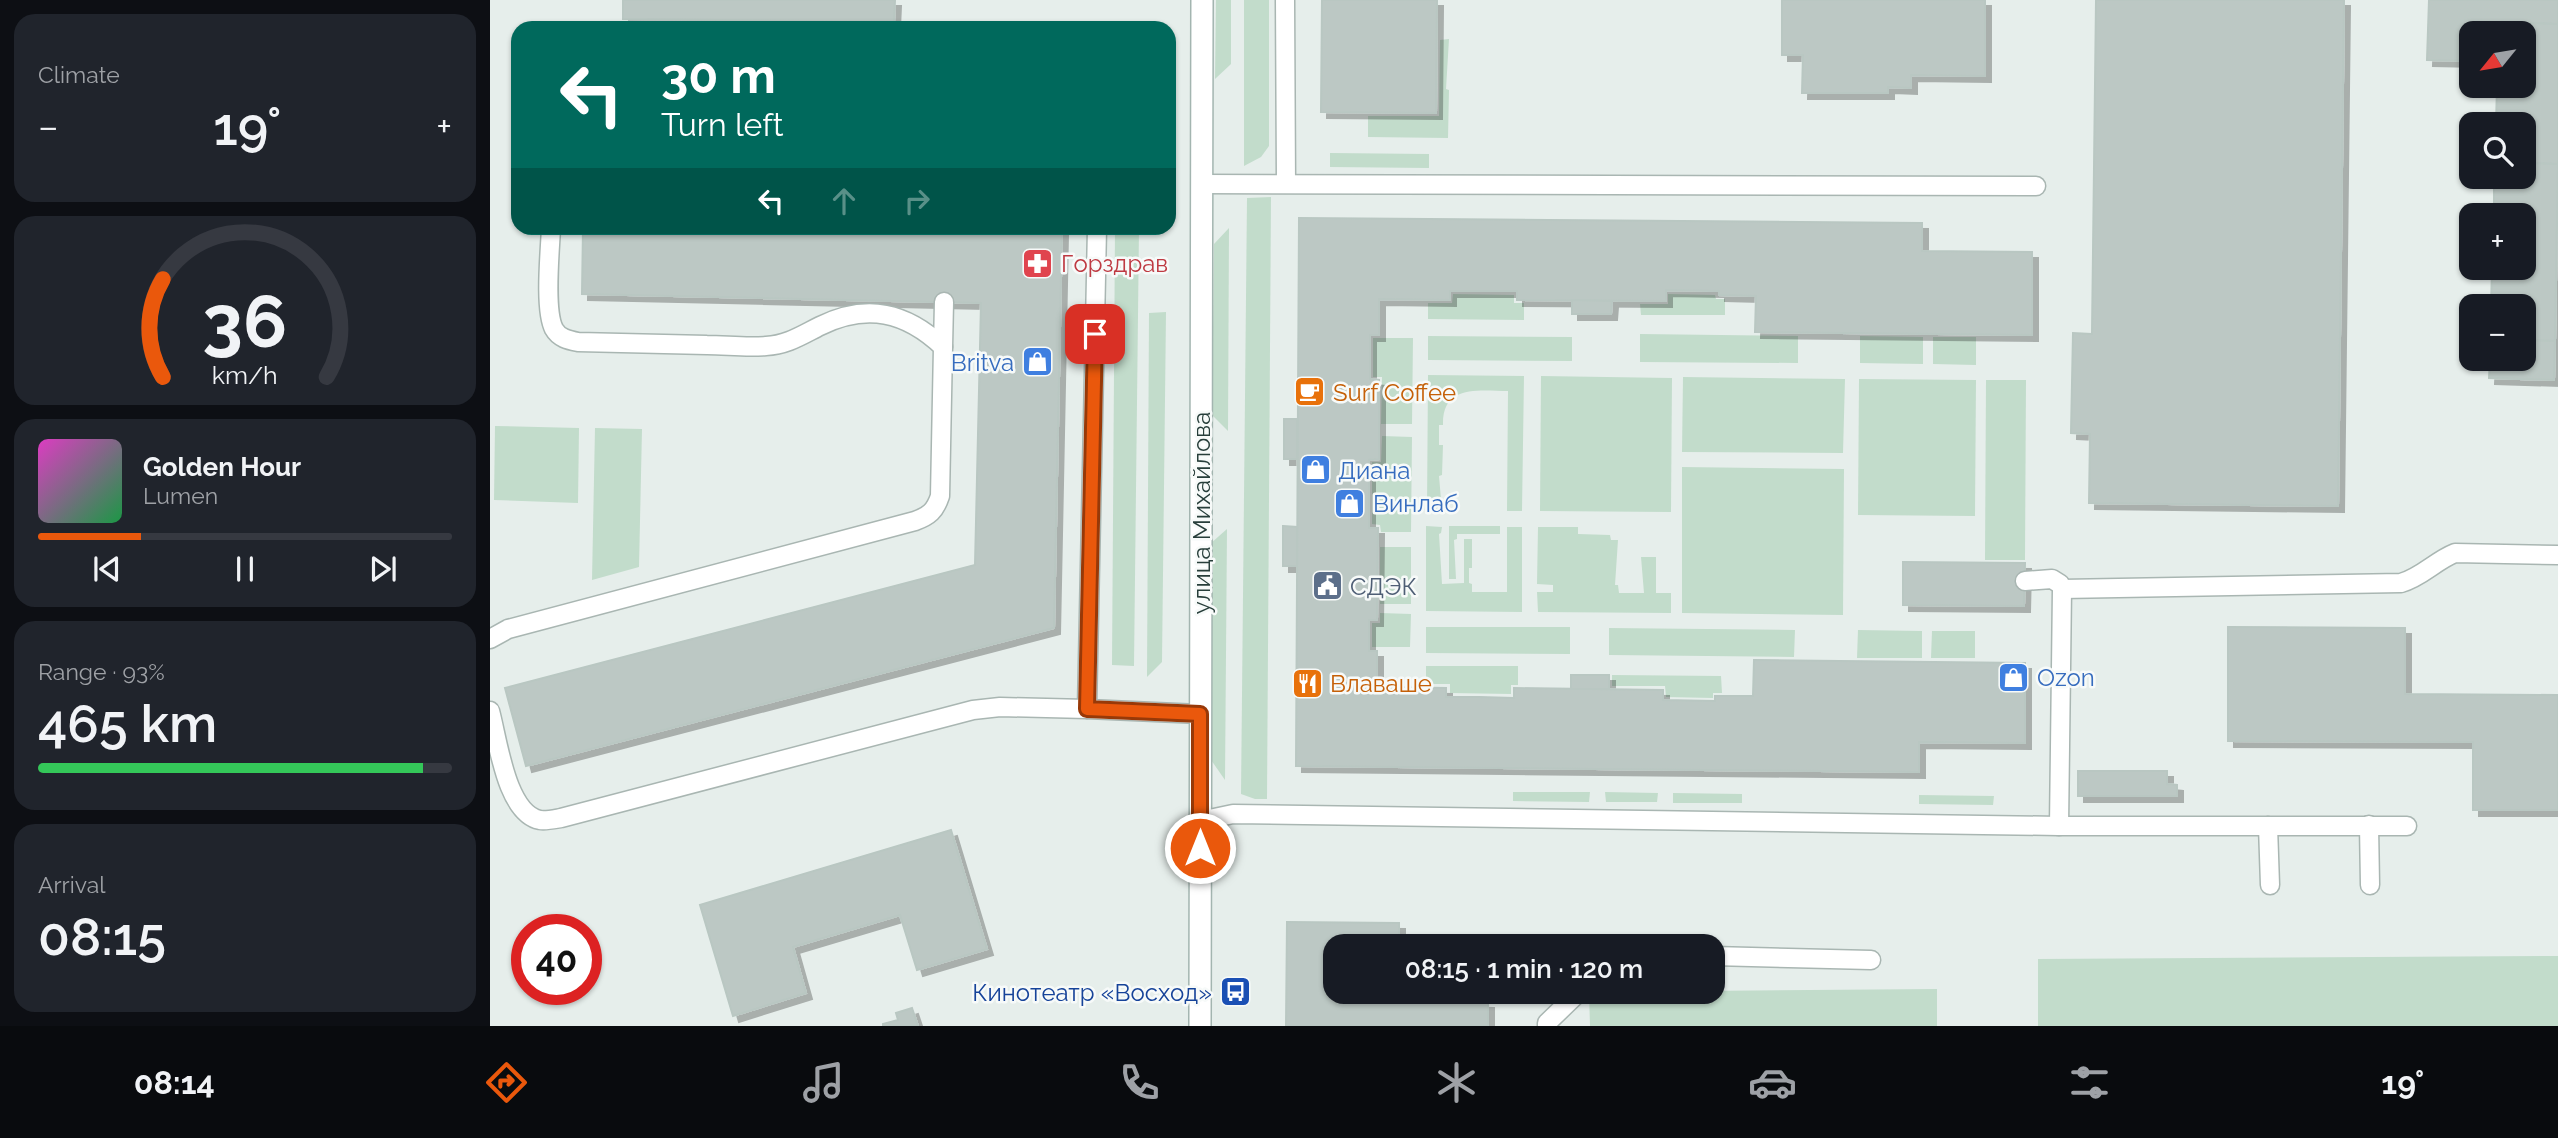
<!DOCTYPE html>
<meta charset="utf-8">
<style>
body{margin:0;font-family:Raleway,sans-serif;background:#20242c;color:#f1f3f6;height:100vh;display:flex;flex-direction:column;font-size:26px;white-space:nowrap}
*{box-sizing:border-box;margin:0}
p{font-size:23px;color:#9ea1a6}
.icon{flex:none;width:38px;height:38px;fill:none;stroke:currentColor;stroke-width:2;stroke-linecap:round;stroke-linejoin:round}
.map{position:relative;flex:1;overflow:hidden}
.details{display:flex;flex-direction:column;gap:14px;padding:14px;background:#0d0f14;width:490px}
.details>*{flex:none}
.guide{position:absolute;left:21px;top:21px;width:665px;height:214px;border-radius:21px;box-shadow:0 2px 5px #0004;background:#00695c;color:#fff;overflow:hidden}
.needle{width:46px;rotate:240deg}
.tools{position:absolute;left:1969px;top:21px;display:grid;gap:14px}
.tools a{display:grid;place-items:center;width:77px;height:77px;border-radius:14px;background:#171b24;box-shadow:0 2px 5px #0004;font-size:35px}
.speed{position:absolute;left:21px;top:914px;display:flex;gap:14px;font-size:35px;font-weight:700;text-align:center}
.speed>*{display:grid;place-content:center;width:91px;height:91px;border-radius:50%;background:#171b24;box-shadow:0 2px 5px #0004;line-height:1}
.speed .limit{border:10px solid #d22;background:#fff;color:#111}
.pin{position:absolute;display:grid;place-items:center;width:60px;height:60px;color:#fff;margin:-30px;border-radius:14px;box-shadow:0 4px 10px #0006}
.me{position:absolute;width:77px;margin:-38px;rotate:0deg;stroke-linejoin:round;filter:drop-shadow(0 0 5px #0008)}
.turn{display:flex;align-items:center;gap:24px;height:147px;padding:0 35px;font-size:32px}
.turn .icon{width:91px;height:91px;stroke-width:2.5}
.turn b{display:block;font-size:49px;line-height:60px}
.lanes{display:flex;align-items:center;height:66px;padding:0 35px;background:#0003;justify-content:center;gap:35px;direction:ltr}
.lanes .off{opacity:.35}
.big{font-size:52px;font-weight:600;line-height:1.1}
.details .card{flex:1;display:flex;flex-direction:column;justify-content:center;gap:10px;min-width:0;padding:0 24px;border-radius:21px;background:#20242c}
.details .dial{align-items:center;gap:0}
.dial svg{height:182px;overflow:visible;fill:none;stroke:#363941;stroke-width:7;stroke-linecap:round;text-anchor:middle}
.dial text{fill:#f1f3f6;stroke:none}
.song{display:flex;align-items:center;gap:21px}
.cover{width:84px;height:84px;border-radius:10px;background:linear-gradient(135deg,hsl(310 70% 55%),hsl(140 70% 35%))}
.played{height:7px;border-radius:4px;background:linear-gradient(90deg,#ea580c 25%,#363941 25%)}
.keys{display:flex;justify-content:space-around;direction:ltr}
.heat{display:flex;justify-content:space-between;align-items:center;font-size:38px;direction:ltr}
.charge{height:10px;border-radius:5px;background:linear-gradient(90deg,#34c759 93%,#363941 0)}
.trip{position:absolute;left:833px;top:934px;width:402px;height:70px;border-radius:21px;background:#171b24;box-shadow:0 2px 5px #0004;font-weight:600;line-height:70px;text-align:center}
.tabs{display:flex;height:112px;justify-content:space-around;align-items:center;background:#090b0e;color:#9ea1a6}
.tabs .icon{width:49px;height:49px}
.tabs .active{color:#ea580c}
.tabs b{font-size:32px;color:#f1f3f6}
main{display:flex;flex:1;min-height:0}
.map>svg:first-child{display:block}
.green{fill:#c2dccb}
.building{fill:#bcc8c4;stroke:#b9c7c2;stroke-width:2;filter:url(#shadow)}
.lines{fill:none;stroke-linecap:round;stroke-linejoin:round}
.lane-casing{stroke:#a9b6b2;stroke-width:21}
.secondary-casing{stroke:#a3b5b0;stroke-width:24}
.lane{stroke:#fff;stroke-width:18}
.secondary{stroke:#fff;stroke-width:21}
.route-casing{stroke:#983908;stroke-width:18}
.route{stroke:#ea580c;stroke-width:12}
.labels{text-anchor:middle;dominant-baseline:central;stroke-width:5;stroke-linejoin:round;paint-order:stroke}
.health-label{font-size:24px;fill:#be3a42;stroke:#f7faf9;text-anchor:start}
.shop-label{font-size:24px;fill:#366cbe;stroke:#f7faf9;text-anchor:start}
.food-label{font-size:24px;fill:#c56008;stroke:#f7faf9;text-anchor:start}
.street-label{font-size:24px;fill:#273e3a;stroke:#f7faf9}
.service-label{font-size:24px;fill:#4e5e75;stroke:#f7faf9;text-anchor:start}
.transit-label{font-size:24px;fill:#164399;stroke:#f7faf9;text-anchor:end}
</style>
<main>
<section class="details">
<div class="card"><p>Climate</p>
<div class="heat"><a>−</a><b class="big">19°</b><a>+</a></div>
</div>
<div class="card dial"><svg viewBox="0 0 100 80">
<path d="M14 69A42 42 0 1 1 86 69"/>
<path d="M14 69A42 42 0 0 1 14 26" stroke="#ea580c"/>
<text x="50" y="56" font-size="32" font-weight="700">36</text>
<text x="50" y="72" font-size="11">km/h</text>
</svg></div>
<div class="card">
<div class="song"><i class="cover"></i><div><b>Golden Hour</b><p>Lumen</p></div></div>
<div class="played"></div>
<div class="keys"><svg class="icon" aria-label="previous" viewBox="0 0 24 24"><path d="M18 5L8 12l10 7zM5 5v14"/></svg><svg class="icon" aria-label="pause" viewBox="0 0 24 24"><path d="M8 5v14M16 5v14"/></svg><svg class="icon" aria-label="next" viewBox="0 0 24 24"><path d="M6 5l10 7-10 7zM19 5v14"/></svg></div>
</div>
<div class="card"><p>Range · 93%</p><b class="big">465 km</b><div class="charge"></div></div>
<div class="card"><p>Arrival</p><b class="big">08:15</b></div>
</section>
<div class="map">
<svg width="2068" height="1026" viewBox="0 0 2068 1026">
<defs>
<filter id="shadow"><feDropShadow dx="6" dy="6" stdDeviation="0" flood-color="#0004"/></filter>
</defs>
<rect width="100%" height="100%" fill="#e6eeeb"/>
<g class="green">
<path d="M726,0H741V64L725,79Z"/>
<path d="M754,0H779V146L771,157L754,166Z"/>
<path d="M959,39L956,89L959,90L958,138L878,137V116H949L950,40Z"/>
<path d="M840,153L939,154V168L840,167Z"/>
<path d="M781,197L777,799H765L751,794L757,198Z"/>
<path d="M625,228H649L644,666L622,665Z"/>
<path d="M739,228L738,431L722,415L724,244Z"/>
<path d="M963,294L1024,295V303H1034V320L938,319V303H962Z"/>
<path d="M1178,294L1225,295L1226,299H1235V315H1151L1150,304H1178Z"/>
<path d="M676,312L672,662L657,677L659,313Z"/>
<path d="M1150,334L1308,336V363L1150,362Z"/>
<path d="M938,336L1082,337V361L938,360Z"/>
<path d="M1370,336L1433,337V364L1370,363Z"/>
<path d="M1443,337H1486V365L1443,364Z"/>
<path d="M883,338H923L922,424H891L892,377H883Z"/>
<path d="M938,375L1034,376L1032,511H1017L1018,391C989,391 952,384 953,425H949V445H953L952,475L949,476L952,511L937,510Z"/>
<path d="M1051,376L1182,378L1181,512L1050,511Z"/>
<path d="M1193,377L1355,379L1353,453L1192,452Z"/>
<path d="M1369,379L1486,380L1485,516L1368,515Z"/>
<path d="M1496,380H1536L1535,560H1495Z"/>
<path d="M5,426L89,428L88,503L4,500Z"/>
<path d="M105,428L152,429L149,567L102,580Z"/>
<path d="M892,436L922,437L921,532H891L890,525L882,524V462H891Z"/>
<path d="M1192,467L1354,469L1353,615L1192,613Z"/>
<path d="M936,526L952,527L951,533L949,534L952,584L974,583V539H982V568H979V583L982,584V592H1017V527H1032V612L936,611Z"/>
<path d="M959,526H1010V534H967V539L964,540L966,579H959Z"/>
<path d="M1048,527H1088V534L1120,535L1121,540H1128L1125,585H1128L1129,593H1154L1151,557H1166V593H1181V613L1048,612L1047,592H1063V585L1047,584Z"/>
<path d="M737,529L735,780L719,757L720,544Z"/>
<rect x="890" y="547" width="31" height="57"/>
<path d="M890,613L921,614L920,647H882V623H890Z"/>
<path d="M936,627H1080V654L936,653Z"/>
<path d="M1119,628L1305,630L1304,657L1119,655Z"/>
<path d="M1368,630L1432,631V658H1367Z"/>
<path d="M1442,631H1485V658H1441Z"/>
<path d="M936,666H1028V685H1021V694L960,693V684H936Z"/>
<path d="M1122,675L1231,676L1232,693H1223V698L1176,697L1175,686H1122Z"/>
<path d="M1023,792H1100L1099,802L1023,801Z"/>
<path d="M1115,792L1168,793L1167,802H1116Z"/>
<path d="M1183,793L1252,794V803H1183Z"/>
<path d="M1429,795L1504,796L1503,805L1429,804Z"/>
<path d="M2068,956V1026H1548V959Z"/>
<path d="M1447,989V1026H1100L1099,992Z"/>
</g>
<g class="building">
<path d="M133,0H405L404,22L133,19Z"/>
<path d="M832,0H947L946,113L831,112Z"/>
<path d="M1292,0H1495V76L1421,75V88L1398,87V93H1312L1313,55H1292Z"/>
<path d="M1606,0H1854L1848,506L1599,503L1600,434L1581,433L1583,333L1602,334Z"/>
<path d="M1939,0H2068V24L2009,22L2008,33H1981V61L1937,60Z"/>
<path d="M2009,22L2068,24V164L2034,163V124H2006L2007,86H2034V33H2008Z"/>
<path d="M2034,163L2068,164L2065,341L2034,340V306H2001L2002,268H2034V215H2004V177H2034Z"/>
<path d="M809,218L1432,223V251L1542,252V335L1265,332L1266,296L1229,295V291L1176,290V301L1027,300V291H960V300L889,299V335H880V379L889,380V459L879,460V528H888L887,620H879V651H887V687L956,688V697H989L1024,698V688L1173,690V700L1225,701V696H1263L1264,660L1535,663V743L1429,742V772L806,766Z"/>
<path d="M93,228H572L564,628L36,766L15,688L485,565L491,303L92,294Z"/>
<path d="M1082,300L1122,301L1121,314H1082Z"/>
<path d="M2034,340L2065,341L2064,380L1999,378L2000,359H2034Z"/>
<rect x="794" y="419" width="13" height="40"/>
<path d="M793,526L807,527V566H793Z"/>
<path d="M1413,562L1535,563L1534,606L1413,605Z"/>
<path d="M1738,627L1915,628V694L2068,695V810H1983V742L1738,741Z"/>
<rect x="1081" y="675" width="38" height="14"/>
<path d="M1588,771H1677V784L1687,785V796H1588Z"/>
<path d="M461,830L497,949L427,970L410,915L303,947L316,993L243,1016L210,905Z"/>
<path d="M797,922L909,923V947H845V992H907V1000L998,1002V1026H796Z"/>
<path d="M422,1008L428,1026H393V1024L408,1020L406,1013Z"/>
</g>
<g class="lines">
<defs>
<g id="lane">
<path d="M795,0L796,183"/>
<path d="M711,184L1546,186"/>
<path d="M453,347L454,302"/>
<path d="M1535,581L1562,579L1570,584L1572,589L1569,826"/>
<path d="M1572,589L1911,583C1932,577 1945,561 1965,553L2068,555"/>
<path d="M0,639L18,629L425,521C439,516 445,511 450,496L453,347C416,312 377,303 330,326C312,335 297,345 276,346C256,348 236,345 217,345C174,344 131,343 88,342C78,340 69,338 64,329C54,310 60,251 61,228"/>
<path d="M597,709L710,714"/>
<path d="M0,711C8,740 16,813 50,820C56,821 65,819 71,818L483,710L510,707L597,709L607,228"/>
<path d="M710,821L743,814L1569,826H1917"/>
<path d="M1879,825L1880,885"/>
<path d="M1778,826L1780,885"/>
<path d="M1223,956L1381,960"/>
<path d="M1057,1026V1023L1089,992"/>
</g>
<path id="secondary" d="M710,1026L712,0"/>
</defs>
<use href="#lane" class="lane-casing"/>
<use href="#secondary" class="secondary-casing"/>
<use href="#lane" class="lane"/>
<use href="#secondary" class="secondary"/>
</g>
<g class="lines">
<defs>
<path id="route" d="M605,334L597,709L710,714V848"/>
</defs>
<use href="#route" class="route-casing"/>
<use href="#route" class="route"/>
</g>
<defs>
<symbol id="pharmacy-square" viewBox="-11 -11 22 22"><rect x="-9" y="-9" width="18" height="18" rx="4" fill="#e0444e" stroke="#f7faf9"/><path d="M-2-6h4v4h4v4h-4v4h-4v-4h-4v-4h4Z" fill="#fff"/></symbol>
<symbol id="shop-square" viewBox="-11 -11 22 22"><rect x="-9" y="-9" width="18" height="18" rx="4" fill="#3f7fe0" stroke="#f7faf9"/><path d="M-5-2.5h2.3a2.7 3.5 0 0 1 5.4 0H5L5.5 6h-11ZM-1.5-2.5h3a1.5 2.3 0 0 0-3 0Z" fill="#fff"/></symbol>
<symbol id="cafe-square" viewBox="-11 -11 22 22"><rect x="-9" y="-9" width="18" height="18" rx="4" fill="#e8710a" stroke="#f7faf9"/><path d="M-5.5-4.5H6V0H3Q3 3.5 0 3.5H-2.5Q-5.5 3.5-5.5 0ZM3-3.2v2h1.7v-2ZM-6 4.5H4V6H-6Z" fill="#fff"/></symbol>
<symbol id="civic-square" viewBox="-11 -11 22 22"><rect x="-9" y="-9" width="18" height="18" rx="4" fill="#5c6f8a" stroke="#f7faf9"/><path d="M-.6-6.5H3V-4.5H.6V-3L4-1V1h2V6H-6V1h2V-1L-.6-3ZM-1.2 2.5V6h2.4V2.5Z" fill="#fff"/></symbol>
<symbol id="restaurant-square" viewBox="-11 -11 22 22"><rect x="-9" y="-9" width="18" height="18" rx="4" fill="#e8710a" stroke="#f7faf9"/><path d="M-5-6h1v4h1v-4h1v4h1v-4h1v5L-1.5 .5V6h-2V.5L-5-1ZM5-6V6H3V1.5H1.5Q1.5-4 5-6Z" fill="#fff"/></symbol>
<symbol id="bus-square" viewBox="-11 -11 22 22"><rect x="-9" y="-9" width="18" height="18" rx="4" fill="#1a4fb4" stroke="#f7faf9"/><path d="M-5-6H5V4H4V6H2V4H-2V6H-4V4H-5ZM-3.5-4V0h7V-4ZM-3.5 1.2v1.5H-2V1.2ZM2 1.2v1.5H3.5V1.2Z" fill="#fff"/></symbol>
</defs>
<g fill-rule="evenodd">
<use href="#pharmacy-square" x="530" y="246" width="35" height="35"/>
<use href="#shop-square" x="530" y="344" width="35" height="35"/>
<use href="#cafe-square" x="802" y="374" width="35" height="35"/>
<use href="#shop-square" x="808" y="452" width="35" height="35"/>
<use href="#shop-square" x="842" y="486" width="35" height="35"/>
<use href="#civic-square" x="820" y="568" width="35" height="35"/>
<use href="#shop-square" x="1506" y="660" width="35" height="35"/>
<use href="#restaurant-square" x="800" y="666" width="35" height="35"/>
<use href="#bus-square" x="728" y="974" width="35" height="35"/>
</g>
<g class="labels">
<g class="health-label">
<text x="571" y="263">Горздрав</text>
</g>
<g class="shop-label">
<text x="524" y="362" text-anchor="end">Britva</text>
<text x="848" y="470">Диана</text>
<text x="883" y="503">Винлаб</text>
<text x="1547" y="677">Ozon</text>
</g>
<g class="food-label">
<text x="843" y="392">Surf Coffee</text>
<text x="840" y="683">Влаваше</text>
</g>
<g class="street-label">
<text transform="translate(711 513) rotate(-90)">улица Михайлова</text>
</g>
<g class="service-label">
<text x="860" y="586">СДЭК</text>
</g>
<g class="transit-label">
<text x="722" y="992">Кинотеатр «Восход»</text>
</g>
</g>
</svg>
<div class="tools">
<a><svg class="needle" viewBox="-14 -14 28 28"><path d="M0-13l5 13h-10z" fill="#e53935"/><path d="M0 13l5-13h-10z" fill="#9ea1a6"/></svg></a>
<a><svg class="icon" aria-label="search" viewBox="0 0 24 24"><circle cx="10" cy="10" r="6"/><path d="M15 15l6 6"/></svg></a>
<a>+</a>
<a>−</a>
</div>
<div class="speed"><div class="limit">40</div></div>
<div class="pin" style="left:605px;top:334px;background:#d93025"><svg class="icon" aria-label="arrive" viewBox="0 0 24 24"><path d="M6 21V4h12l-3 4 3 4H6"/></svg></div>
<svg class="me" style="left:710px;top:848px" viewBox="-20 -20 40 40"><circle r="17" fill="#ea580c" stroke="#fff" stroke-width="3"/><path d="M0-11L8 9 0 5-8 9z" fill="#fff"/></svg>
<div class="trip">08:15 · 1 min · 120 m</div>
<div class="guide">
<div class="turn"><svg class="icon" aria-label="left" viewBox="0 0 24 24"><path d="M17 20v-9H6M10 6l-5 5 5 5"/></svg><div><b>30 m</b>Turn left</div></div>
<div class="lanes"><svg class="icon" aria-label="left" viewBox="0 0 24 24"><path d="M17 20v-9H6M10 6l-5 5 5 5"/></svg><svg class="icon off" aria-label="ahead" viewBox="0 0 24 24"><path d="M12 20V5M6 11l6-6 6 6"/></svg><svg class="icon off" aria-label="right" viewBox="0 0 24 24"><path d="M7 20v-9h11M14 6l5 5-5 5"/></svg></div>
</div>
</div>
</main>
<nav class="tabs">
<b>08:14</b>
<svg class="icon active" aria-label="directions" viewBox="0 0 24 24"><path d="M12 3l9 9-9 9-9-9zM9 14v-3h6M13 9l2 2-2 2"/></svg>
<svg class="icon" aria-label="music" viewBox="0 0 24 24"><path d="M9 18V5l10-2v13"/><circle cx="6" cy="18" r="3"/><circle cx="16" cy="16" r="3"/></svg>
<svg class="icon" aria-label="phone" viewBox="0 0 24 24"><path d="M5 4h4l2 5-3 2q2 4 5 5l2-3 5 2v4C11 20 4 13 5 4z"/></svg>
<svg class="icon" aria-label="climate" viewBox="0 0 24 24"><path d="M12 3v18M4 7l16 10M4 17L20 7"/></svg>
<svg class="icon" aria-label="car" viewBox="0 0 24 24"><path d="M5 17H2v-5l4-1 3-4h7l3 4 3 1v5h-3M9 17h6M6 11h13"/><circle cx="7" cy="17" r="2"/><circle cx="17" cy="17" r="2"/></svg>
<svg class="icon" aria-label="filters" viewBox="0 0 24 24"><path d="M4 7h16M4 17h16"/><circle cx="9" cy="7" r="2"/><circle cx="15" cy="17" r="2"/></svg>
<b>19°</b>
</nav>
